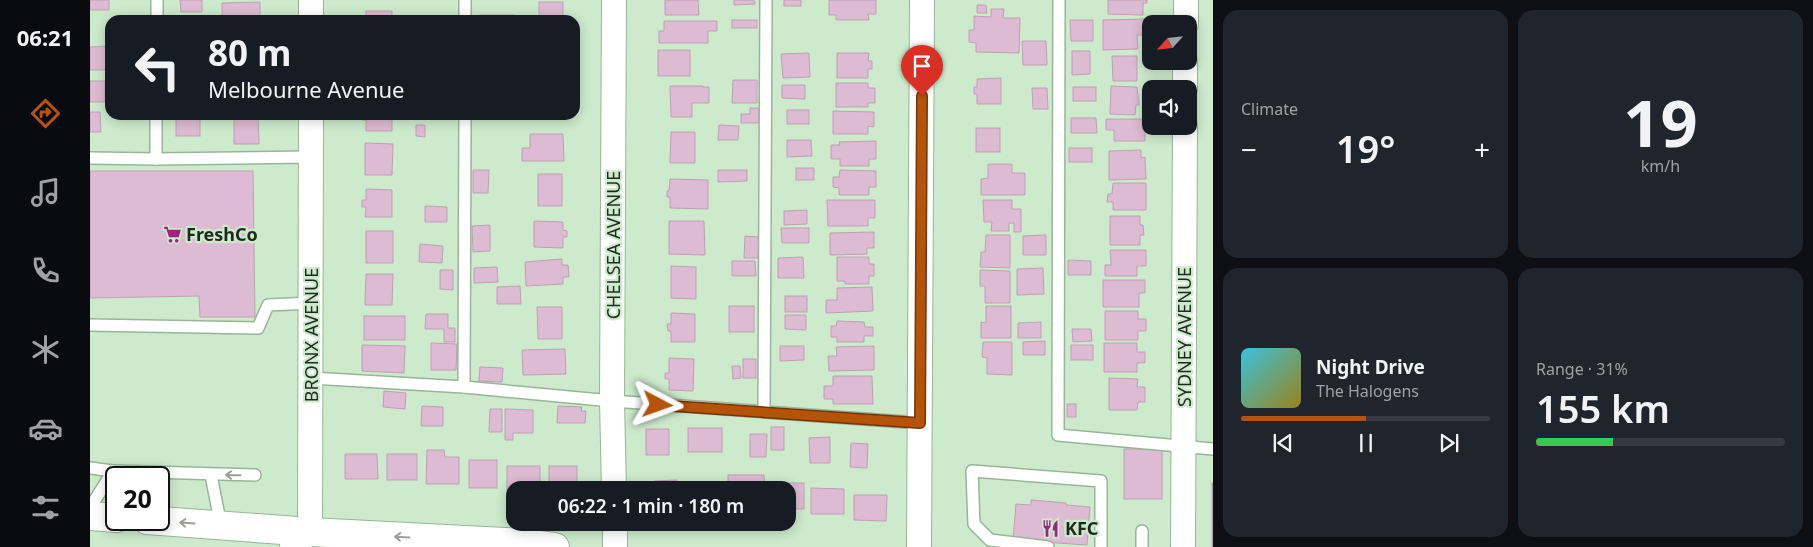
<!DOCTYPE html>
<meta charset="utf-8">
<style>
body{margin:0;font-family:"Noto Sans",sans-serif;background:#20242c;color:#f1f3f6;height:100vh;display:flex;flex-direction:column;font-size:19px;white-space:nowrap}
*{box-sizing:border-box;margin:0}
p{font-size:16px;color:#9ea1a6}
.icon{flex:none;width:28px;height:28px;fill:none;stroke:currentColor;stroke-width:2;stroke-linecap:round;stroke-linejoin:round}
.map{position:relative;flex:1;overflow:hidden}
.drawer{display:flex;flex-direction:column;gap:10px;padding:10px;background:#0d0f14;width:600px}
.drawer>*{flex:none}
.hud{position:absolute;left:15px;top:15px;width:475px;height:105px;border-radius:15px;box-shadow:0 2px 12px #0003;background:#171b24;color:#f1f3f6;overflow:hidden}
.needle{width:32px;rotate:243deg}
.buttons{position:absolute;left:1052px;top:15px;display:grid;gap:10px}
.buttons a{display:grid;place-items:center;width:55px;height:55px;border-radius:10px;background:#171b24;box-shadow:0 2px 12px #0003;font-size:25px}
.speed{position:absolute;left:15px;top:466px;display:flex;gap:10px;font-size:25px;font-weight:700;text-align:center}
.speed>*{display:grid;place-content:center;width:65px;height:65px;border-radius:50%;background:#171b24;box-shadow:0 2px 12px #0003;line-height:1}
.speed .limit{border:2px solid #111;border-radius:8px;background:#fff;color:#111}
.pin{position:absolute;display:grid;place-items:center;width:42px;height:42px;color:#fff;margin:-51px -21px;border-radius:50% 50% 50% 0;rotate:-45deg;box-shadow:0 0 5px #0007}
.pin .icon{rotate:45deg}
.me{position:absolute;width:55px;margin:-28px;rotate:94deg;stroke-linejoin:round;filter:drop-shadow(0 0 4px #0008)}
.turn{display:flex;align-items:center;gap:18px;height:105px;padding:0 20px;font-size:22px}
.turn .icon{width:65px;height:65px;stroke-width:2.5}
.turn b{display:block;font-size:35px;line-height:42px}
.big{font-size:38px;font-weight:600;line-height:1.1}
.drawer .widget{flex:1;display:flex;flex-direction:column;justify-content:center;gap:8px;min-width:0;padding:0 18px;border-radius:15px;background:#20242c}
.drawer .dial{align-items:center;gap:0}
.dial b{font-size:65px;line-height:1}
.song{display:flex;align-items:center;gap:15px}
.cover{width:60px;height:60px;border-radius:8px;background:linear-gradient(135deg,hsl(190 70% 55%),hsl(50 70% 35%))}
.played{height:5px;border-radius:2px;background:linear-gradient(90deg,#b45309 50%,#363941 50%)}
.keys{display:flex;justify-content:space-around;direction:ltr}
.heat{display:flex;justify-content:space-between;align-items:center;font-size:28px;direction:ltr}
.charge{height:8px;border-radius:4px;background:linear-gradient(90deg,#34c759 31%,#363941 0)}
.drawer .tiles{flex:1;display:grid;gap:10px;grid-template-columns:repeat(2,1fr)}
.trip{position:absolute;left:416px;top:481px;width:290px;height:50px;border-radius:15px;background:#171b24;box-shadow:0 2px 12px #0003;font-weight:600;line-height:50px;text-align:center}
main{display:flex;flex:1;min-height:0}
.tab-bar{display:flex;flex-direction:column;width:90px;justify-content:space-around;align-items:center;background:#090b0e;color:#9ea1a6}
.tab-bar .icon{width:35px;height:35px}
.tab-bar .active{color:#b45309}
.tab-bar b{font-size:22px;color:#f1f3f6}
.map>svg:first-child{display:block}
.building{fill:#ddbbd2;stroke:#c09fb6}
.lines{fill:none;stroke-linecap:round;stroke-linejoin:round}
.service-casing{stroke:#99b599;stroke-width:14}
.minor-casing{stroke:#99b599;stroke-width:26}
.secondary-casing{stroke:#99b599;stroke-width:30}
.service{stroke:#fff;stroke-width:11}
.minor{stroke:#fff;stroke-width:24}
.secondary{stroke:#fff;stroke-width:28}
.oneway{stroke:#9a9f9a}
.route-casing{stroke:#753606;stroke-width:12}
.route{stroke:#b45309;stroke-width:9}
.labels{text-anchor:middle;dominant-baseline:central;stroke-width:4.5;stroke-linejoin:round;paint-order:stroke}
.poi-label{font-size:18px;font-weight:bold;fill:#1f2a1f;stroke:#cdeacd;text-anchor:start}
.street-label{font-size:18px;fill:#1f2a1f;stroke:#cdeacd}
</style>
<main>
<nav class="tab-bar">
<b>06:21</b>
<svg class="icon active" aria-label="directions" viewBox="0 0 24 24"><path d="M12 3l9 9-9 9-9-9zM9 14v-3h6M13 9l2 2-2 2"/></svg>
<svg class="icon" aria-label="music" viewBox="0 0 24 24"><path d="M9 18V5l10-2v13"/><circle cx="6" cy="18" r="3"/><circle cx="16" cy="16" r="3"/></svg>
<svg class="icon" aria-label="phone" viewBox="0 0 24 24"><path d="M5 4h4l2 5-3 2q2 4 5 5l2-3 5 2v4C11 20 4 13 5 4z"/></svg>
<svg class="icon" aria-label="climate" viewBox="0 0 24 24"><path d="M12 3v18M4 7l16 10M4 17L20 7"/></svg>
<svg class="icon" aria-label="car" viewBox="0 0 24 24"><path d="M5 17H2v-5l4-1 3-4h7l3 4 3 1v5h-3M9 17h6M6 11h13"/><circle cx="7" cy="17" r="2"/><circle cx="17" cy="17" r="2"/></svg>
<svg class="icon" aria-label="filters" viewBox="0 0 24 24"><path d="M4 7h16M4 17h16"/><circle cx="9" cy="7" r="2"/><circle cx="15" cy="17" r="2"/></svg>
</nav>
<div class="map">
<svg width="1123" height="547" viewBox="0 0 1123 547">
<rect width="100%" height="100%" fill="#cdeacd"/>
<g class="building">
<rect x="0" y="0" width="19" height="10"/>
<path d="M90,0H112V12H91Z"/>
<path d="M575,0H608L609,15H575Z"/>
<path d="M644,0H664L665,4L644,5Z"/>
<rect x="694" y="0" width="17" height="6"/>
<path d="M739,0H786V14H778L779,20H746V15H739Z"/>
<path d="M1018,0H1057V3H1053V15L1018,14Z"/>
<path d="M170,2V20H132V3Z"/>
<rect x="449" y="2" width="24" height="18"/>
<path d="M887,5H896L897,13H887Z"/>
<path d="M901,9H914L913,18H930L929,53L886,52V43L879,42V30H884V16L901,17Z"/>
<rect x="276" y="11" width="26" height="9"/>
<rect x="390" y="15" width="34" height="5"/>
<rect x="29" y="17" width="22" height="3"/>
<path d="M1057,19L1058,35H1047L1048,49L1013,50V20Z"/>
<rect x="642" y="20" width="25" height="8"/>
<path d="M980,20H1003V41H981Z"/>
<path d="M574,21H627V31H618V43H569V31H574Z"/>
<path d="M932,41H956L957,65H933Z"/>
<path d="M20,46V70H0V47Z"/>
<rect x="568" y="50" width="32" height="26"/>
<path d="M982,51H1000V74L982,75Z"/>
<path d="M719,53L720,77L693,78L691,54Z"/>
<path d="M747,53H779L778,61H782V69H778V78H747Z"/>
<path d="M1022,56H1047V81H1023Z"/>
<path d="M911,78V104H887V94H884V87H887V79Z"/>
<path d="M643,80H667V103H642Z"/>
<rect x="0" y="81" width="15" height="21"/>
<path d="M746,83H778V88H785V103H778V107H746Z"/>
<path d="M692,85H715V99L692,98Z"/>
<path d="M580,86H613V87H619V103H602V117H581Z"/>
<path d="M1021,86L1047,87L1049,105H1046L1045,115L1020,114Z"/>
<rect x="983" y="87" width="23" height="14"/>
<path d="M942,88H957L958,109H943Z"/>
<path d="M660,108H669V123H651V114H660Z"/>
<rect x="697" y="110" width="22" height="14"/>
<path d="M743,111L784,112V127L778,126V134H743Z"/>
<path d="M0,112H10L11,132H0Z"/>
<rect x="86" y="115" width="24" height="21"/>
<path d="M144,115H168L169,144H144Z"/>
<path d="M272,115H302V131H276V120H272Z"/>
<rect x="338" y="115" width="24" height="4"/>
<rect x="443" y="115" width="29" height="2"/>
<path d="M981,118H1006L1007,133H981Z"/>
<path d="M1016,119H1055V141H1024V130H1016Z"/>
<path d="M326,125H335V137L326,136Z"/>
<path d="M629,125L649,126L648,140H628Z"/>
<rect x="886" y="128" width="24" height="24"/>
<path d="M581,132H605V163H580Z"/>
<path d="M440,134H473L474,161H432V148H440Z"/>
<path d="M697,140H721L722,156L697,157Z"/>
<path d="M786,141V159H779V166H750V159H741V145H750L749,142Z"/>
<path d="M275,143L303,144L302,175H275Z"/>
<rect x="979" y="148" width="23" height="14"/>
<path d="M1051,150V158L1055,157L1056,179L1019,180V151Z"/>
<path d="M898,164H922V173H935V195H891V179L898,178Z"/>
<rect x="706" y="168" width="18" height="12"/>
<path d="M383,170H399L398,193H383Z"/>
<path d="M628,170H657V181L628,182Z"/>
<path d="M750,170L786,171V187H779V195H749V188L743,187V177H749Z"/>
<path d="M0,171H163L165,317H110L109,296L0,298Z"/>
<rect x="448" y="174" width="24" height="32"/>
<path d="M580,179L618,180V209L580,208V197H577V191H579Z"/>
<path d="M1023,183H1056V210H1023V202H1017L1018,194H1022Z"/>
<path d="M276,189L302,190V217H275L276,207H272V200H276Z"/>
<path d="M737,200H785V218H778V226H738Z"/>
<path d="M893,200H922V209H931V232H924V223H919V231H901L902,222H894Z"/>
<path d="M335,206L357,207V222H335Z"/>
<path d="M717,210V224L694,225V211Z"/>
<path d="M1020,216H1050V225H1053L1054,235H1050V245H1020Z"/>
<path d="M444,221L473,222V230L477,231V237H473V248L444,247Z"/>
<path d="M579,221H614L615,255L579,254Z"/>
<path d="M400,225V251L383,252L382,226Z"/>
<path d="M691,228H719V243H692Z"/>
<rect x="276" y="231" width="27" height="32"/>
<path d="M784,232V248H777V254L740,255V233Z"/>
<path d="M896,235H920V268L890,267L891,252H895Z"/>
<path d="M956,235V255H933V236Z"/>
<path d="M655,236L669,237L668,258H654Z"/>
<path d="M330,244L353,246L352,263L329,262Z"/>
<path d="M1020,250H1056V266H1047V276H1015V265H1021Z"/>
<path d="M713,257L714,278H688V258Z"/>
<path d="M747,257H779V264H784V276H779V284H755V281H747Z"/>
<path d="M472,259V265H478L479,277H473V284L436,286L435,262Z"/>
<path d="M978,260L1001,261V275H978Z"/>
<path d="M642,261H665L666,276H642Z"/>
<path d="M581,266L606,267V299L581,298Z"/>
<path d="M407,267L408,282L384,283V268Z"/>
<path d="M953,268L954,294L927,295V269Z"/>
<path d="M350,270H363V290L350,289Z"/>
<path d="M890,270L920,271V303H895V286H890Z"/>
<path d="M276,274H303L302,305H275Z"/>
<path d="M1013,280H1055V293H1049V307H1013Z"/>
<path d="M430,286L431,304H407V287Z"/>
<path d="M782,287L783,311L736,313V300H747V288Z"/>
<rect x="695" y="296" width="22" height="16"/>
<rect x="639" y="306" width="25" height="26"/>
<path d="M896,306H921V338H891V322L896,323Z"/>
<path d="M447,307H472V339H448Z"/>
<path d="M1015,311H1048V319H1056V331H1048V340H1015Z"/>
<path d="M581,313L605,314V342H581V331H578L577,324H581Z"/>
<path d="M336,314H358V328H365V342H354V329H335Z"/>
<path d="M695,315H716V330L695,329Z"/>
<rect x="274" y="316" width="41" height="24"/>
<path d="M747,321L774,322L775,327H783V336H774V342H747V337H741V326H746Z"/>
<path d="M951,322V338H928V323Z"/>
<path d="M982,329H1001L1002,341L983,342Z"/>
<path d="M955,341V355H933V342Z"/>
<path d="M893,342H922V375L897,374V358L892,357Z"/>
<path d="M341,343L367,344L366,370H341Z"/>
<path d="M1014,343H1047V352H1055V363H1047V372H1014Z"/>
<path d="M272,345L315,346L314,373L272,371Z"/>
<rect x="981" y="345" width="22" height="15"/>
<path d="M690,346H714V360L690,361Z"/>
<path d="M784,346V370L739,371L738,356H747L746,347Z"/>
<path d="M475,349L476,374L433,375L432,350Z"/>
<path d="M579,358L604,359L603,391L579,390V379H575V373H579Z"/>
<rect x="653" y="359" width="13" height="19"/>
<path d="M642,366H650L651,378L643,379Z"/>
<path d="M390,367L413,368L412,382L389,381Z"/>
<path d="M743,376H782L783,404H743V399H734V386H743Z"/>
<path d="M1019,378L1048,379L1047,387H1055V402H1048L1047,410H1019Z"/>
<path d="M294,391L316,393L315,409L293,407Z"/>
<rect x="977" y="404" width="9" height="13"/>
<path d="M332,406L353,407V426H331Z"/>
<path d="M468,406L492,407L491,411H496L495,423H467Z"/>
<path d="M400,409H412V432H399Z"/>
<path d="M415,409L443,410V433H423V440H415Z"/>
<rect x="681" y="427" width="13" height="23"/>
<rect x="598" y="428" width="34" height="24"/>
<rect x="556" y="429" width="23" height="26"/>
<path d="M660,434H677L676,457H660Z"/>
<path d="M740,437V463H720L719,438Z"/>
<path d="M761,443L778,444L777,468L760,467Z"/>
<rect x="1034" y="449" width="38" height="50"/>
<path d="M337,450H354L355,457H369V484H336Z"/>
<path d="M255,454H287L288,479H255Z"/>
<rect x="297" y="454" width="30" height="26"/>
<rect x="379" y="460" width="28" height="28"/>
<path d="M417,466H450V490L417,491Z"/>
<rect x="459" y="466" width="28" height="24"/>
<path d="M638,475H674L675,490H638Z"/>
<path d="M587,480V490H564V481Z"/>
<rect x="601" y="482" width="24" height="8"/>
<path d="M684,483H714V509H703V513H698V490H684Z"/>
<rect x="1122" y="483" width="1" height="64"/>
<path d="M721,488L754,489V514H721Z"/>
<path d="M764,495H797L796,521L764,520Z"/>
<path d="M941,500L976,503V505L1000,507L997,545L923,540L926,504L941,505Z"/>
</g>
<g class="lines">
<defs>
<g id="service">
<path d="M969,0L968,435L1123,449"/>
<path d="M67,20V0"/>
<path d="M375,20V0"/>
<path d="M0,158L66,159L221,157"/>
<path d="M66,159V115"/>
<path d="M0,325L168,328L178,305L221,303"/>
<path d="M221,378L374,387L522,401L830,423"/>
<path d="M374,387L375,115"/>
<path d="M674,412L676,0"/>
<path d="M0,468L23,471L165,475"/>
<path d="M121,475L131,526"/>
<path d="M0,508L23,471"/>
<path d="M958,547L900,540L884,524L882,471L1011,481V547"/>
<path d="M1052,547V531"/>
</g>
<g id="minor">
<path d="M221,20V0"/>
<path d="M1096,24V0"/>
<path d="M1095,89V61"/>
<path d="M524,490L522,401L524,0"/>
<path d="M525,522V547"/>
<path d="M202,547L220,532L221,115"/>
<path d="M829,547L832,0"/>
<path d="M1093,547L1095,126"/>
</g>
<g id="secondary">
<path d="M0,516L26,518"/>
<path d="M57,520L220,532L436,543L465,547"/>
</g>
</defs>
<use href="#service" class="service-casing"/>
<use href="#minor" class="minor-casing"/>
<use href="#secondary" class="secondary-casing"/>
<use href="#service" class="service"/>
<use href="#minor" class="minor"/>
<use href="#secondary" class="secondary"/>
</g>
<defs><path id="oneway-shaft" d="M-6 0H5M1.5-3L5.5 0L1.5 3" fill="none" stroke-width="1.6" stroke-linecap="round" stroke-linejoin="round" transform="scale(1.25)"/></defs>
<g class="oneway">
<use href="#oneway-shaft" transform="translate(143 475) rotate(-179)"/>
<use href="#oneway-shaft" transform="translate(97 523) rotate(-176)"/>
<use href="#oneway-shaft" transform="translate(312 537) rotate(-177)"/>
</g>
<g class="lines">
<defs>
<path id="route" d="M568,405L830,423L832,96"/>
</defs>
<use href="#route" class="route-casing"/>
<use href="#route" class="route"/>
</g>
<defs>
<symbol id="supermarket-bare" viewBox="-9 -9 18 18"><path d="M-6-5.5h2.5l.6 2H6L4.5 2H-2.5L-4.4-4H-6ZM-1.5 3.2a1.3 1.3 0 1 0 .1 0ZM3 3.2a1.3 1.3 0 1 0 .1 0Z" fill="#9b2681" stroke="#cdeacd" stroke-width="2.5" paint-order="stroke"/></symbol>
<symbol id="restaurant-bare" viewBox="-9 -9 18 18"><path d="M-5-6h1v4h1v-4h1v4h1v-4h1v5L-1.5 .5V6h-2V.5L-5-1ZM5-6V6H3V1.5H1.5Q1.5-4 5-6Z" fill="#9b2681" stroke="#cdeacd" stroke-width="2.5" paint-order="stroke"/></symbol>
</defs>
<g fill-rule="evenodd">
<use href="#supermarket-bare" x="70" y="222" width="25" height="25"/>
<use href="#restaurant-bare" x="948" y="516" width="25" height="25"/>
</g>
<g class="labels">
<g class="poi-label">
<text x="96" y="234">FreshCo</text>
<text x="975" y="528">KFC</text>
</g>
<g class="street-label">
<text transform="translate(523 245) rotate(-90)">CHELSEA AVENUE</text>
<text transform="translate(221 335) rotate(-90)">BRONX AVENUE</text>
<text transform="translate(1094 337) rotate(-90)">SYDNEY AVENUE</text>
</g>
</g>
</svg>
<div class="buttons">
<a><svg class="needle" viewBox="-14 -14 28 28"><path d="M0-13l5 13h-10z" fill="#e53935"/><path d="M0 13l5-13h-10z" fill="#9ea1a6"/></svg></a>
<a><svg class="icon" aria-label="sound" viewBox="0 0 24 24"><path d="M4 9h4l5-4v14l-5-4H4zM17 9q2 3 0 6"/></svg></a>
</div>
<div class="speed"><div class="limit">20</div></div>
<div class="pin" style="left:832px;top:96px;background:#d93025"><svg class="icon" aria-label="arrive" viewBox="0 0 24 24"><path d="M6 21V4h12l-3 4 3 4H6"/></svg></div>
<svg class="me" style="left:568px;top:405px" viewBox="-20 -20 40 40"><path d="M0-17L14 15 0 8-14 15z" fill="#b45309" stroke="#fff" stroke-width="4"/></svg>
<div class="trip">06:22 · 1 min · 180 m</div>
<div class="hud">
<div class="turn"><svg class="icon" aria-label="left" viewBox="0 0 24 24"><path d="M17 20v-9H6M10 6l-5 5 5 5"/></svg><div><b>80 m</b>Melbourne Avenue</div></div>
</div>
</div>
<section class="drawer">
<div class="tiles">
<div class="widget"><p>Climate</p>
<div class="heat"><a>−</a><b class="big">19°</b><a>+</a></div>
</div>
<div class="widget dial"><b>19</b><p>km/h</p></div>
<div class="widget">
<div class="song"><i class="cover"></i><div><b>Night Drive</b><p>The Halogens</p></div></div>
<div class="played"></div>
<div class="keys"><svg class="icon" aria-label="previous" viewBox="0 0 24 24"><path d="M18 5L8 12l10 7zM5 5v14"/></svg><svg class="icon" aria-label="pause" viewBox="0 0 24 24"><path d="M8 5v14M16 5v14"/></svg><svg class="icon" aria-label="next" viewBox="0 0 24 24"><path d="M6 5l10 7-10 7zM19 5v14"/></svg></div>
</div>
<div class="widget"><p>Range · 31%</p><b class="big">155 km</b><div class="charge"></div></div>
</div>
</section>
</main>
